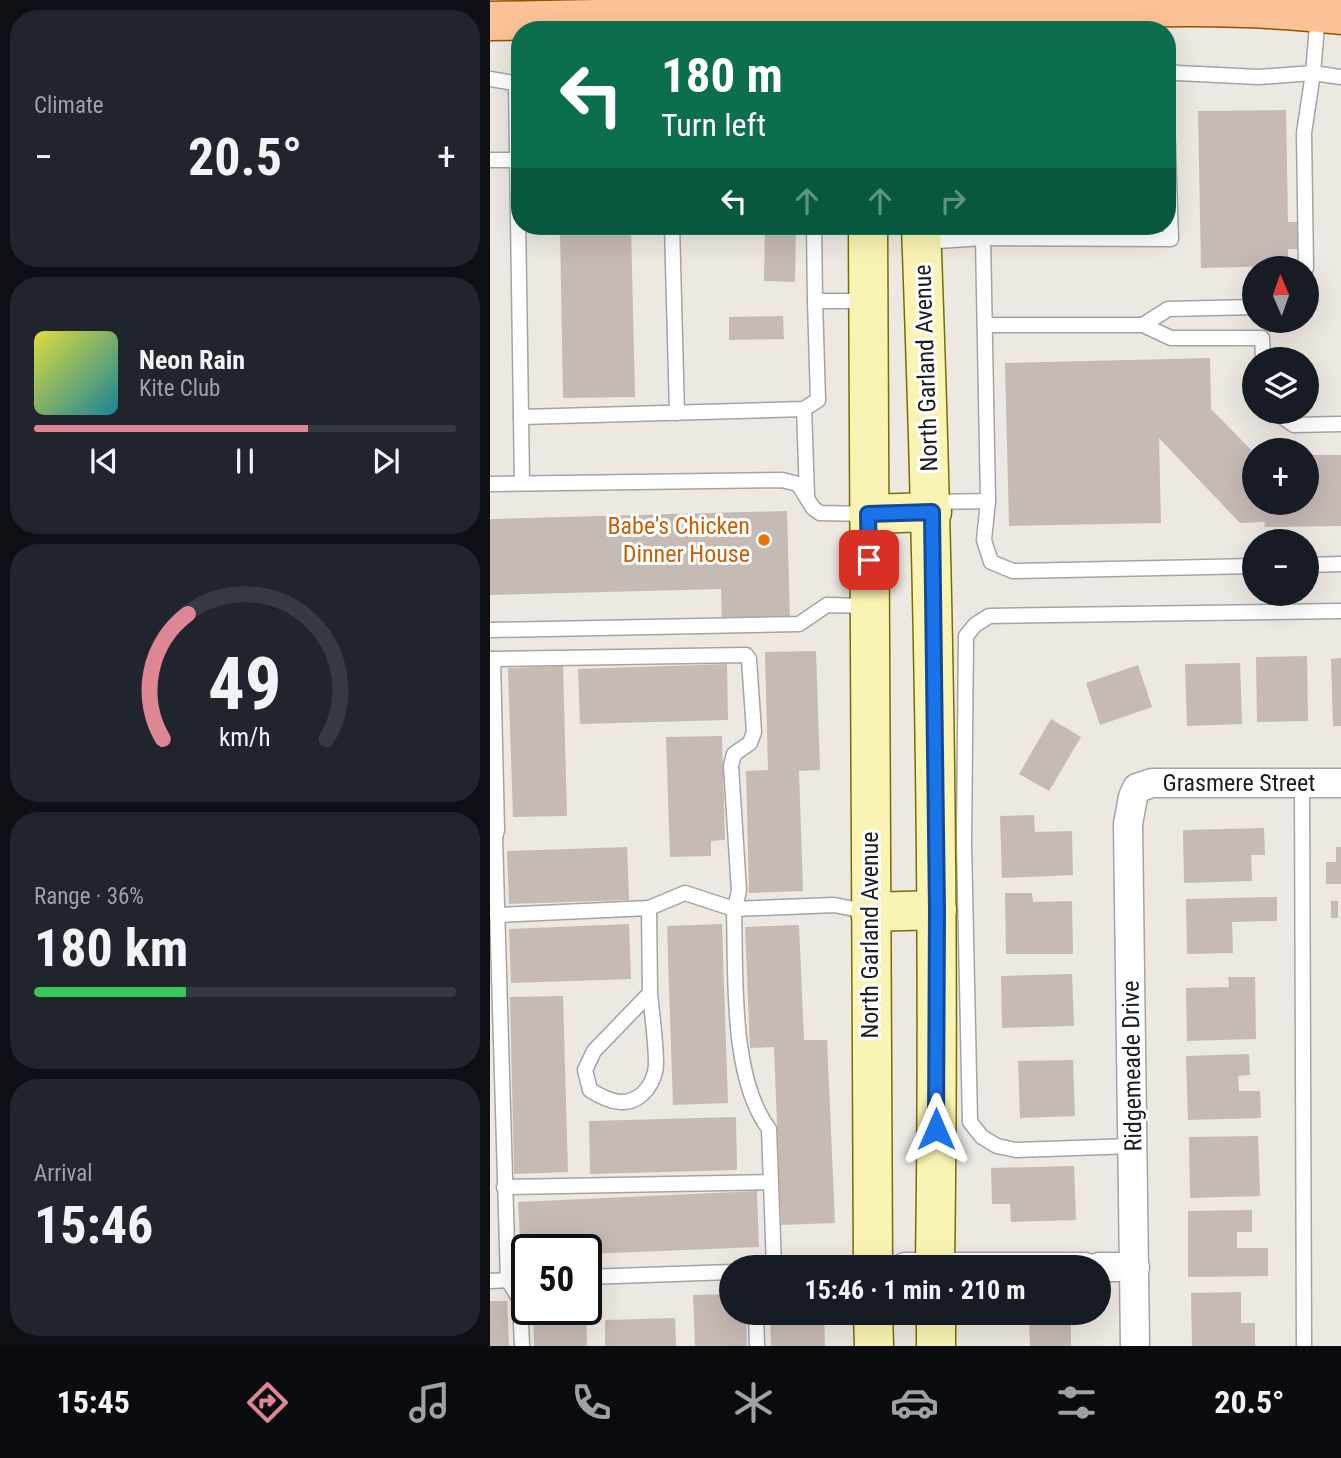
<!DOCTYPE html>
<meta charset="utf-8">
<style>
body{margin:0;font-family:"Roboto Condensed",sans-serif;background:#20242c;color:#f1f3f6;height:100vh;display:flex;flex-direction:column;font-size:26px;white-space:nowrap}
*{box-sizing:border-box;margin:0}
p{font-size:23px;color:#9ea1a6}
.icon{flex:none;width:38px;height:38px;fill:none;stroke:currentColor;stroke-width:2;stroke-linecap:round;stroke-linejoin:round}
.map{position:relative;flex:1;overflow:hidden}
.details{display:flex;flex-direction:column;gap:10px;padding:10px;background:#0d0f14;width:490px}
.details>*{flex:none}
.hud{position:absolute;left:21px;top:21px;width:665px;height:214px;border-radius:28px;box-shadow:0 7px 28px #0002;background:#0b6e4f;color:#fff;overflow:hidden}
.needle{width:46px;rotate:358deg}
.fabs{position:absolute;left:752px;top:256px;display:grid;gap:14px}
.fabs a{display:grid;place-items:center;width:77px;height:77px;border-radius:50%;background:#171b24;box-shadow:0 7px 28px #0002;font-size:35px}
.speed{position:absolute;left:21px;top:1234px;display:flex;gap:14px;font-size:35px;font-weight:700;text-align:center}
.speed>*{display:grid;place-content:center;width:91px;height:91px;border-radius:50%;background:#171b24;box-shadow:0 7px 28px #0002;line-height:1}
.speed .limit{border:4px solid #111;border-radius:10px;background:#fff;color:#111}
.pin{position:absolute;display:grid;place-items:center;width:60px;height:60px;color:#fff;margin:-30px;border-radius:14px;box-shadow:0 4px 10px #0006}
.me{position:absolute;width:77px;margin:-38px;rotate:0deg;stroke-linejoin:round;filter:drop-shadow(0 0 5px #0008)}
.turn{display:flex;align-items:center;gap:24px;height:147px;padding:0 35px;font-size:32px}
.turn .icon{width:91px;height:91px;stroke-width:2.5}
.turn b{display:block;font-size:49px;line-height:60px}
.lanes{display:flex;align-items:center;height:66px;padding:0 35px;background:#0003;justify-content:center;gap:35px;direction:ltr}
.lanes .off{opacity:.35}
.big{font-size:52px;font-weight:700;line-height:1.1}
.details .widget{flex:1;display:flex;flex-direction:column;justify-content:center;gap:10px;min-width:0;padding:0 24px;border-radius:28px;background:#20242c}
.details .dial{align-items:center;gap:0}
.dial svg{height:182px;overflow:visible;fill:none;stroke:#363941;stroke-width:7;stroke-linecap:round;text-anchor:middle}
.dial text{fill:#f1f3f6;stroke:none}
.song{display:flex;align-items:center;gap:21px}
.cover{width:84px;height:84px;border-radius:10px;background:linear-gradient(135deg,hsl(60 70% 55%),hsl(190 70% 35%))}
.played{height:7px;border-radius:4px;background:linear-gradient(90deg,#df8694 65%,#363941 65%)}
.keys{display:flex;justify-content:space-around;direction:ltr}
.heat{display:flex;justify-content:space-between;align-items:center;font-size:38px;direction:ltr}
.charge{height:10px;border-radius:5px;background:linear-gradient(90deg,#34c759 36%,#363941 0)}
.trip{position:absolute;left:229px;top:1255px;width:392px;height:70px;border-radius:35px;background:#171b24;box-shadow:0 7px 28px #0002;font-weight:700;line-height:70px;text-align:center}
.dock{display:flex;height:112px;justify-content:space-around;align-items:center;background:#090b0e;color:#9ea1a6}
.dock .icon{width:49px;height:49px}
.dock .selected{color:#df8694}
.dock b{font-size:32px;color:#f1f3f6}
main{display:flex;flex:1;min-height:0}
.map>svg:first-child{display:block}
.building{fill:#c6bab5}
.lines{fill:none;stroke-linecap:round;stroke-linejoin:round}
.lane-casing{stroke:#a4a4a4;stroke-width:17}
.street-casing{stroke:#a4a4a4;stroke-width:31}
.secondary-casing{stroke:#747003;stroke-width:41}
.primary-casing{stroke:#954f00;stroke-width:41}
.lane{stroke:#fff;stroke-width:14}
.street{stroke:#fff;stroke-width:28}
.secondary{stroke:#faf4b4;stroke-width:38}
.primary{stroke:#fdc398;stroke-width:38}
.route-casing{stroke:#114b97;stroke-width:18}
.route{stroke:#1a73e8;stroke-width:12}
.food-dot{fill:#e8710a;stroke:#fff;stroke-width:2.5}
.labels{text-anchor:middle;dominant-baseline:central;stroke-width:6;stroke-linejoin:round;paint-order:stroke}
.street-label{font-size:24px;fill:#1d1d1d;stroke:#fff}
.food-label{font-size:24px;fill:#c56008;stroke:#fff;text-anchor:end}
</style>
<main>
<section class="details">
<div class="widget"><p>Climate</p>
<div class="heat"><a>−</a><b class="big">20.5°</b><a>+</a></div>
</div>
<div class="widget">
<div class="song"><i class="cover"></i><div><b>Neon Rain</b><p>Kite Club</p></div></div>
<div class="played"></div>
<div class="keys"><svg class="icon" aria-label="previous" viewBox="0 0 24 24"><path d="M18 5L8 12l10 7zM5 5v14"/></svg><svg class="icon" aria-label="pause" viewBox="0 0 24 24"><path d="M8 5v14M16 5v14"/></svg><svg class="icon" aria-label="next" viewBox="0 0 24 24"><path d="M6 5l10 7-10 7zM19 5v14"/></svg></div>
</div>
<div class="widget dial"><svg viewBox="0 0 100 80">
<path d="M14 69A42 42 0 1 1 86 69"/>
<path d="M14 69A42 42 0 0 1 25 14" stroke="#df8694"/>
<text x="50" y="56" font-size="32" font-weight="700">49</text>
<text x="50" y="72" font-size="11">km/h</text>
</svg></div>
<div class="widget"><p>Range · 36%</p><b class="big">180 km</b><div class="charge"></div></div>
<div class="widget"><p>Arrival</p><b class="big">15:46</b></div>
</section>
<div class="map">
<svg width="851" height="1346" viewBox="0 0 851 1346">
<rect width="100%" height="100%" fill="#eee8e2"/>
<g class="building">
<path d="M796,110L798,222H814L815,249H798V266L711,268L708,111Z"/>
<path d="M275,226H306L305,282L274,281Z"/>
<path d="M141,228L145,397L73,398L70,230Z"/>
<path d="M293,316L294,339L239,340V317Z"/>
<path d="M720,358L721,409L765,454V502H817V455H851V526L774,527L775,522L750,523L669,438L671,523L519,526L515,363Z"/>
<path d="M297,511L300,620L232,622L231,589L0,595V519Z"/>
<path d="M326,651L330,770L309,771L313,891L259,893L256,771L278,770L275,652Z"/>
<path d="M817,656L818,721L767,722L766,657Z"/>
<path d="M851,658V726H843L841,659Z"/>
<path d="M750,663L752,724L697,726L695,664Z"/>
<path d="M237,664L238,720L90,724L88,669Z"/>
<path d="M648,665L662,707L610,725L596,683Z"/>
<path d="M73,666L77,816L23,817L18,668Z"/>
<path d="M561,719L591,737L559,791L529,774Z"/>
<path d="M232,736L235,840L221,841V856L180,857L176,737Z"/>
<path d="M544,815L545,832L582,831L583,875L512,878L510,816Z"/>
<path d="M774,828L775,855H761L762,881L694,883L693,830Z"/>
<path d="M137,847L139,900L19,904L17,851Z"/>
<path d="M846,847H851V884H836V862H846Z"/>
<path d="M515,893H542L543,902L582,901L583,954H516Z"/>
<path d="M787,897V921L742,922L743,953L697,954L696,899Z"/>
<rect x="841" y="901" width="7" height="17"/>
<path d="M139,924L141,979L21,983L19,929Z"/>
<path d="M232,924L238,1103L183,1105L177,926Z"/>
<path d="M309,925L314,1040H337L345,1223L291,1225L284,1047L260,1048L255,927Z"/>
<path d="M582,974L584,1026L512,1028L511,976Z"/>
<path d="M738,977H765L766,1039L697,1041L696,988L739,987Z"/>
<path d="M73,996L78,1172L24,1174L20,997Z"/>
<path d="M759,1054L760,1075L748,1076L749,1091H770L771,1118L698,1120L696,1056Z"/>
<path d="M583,1060L585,1116L530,1118L528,1061Z"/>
<path d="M246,1117L247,1170L100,1174L99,1121Z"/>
<path d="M768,1136L770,1196L700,1198L699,1137Z"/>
<path d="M584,1166L586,1220L521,1222L520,1204H502L501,1168Z"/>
<path d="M267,1191L269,1247L96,1254V1250H37V1257H31L28,1202Z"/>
<path d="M762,1210V1232H747V1248H778V1276L698,1277V1211Z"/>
<path d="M751,1292V1323H765V1346H702L701,1293Z"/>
<path d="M242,1294V1312H256L257,1346H205L203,1295Z"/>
<path d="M0,1301H17L19,1346H0Z"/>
<path d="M43,1309H96L97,1346H44Z"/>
<path d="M280,1312H334L335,1346H281Z"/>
<path d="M185,1318L186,1346H115V1320Z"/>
<path d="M581,1320V1346H540L539,1321Z"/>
</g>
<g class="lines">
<defs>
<g id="lane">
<path d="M677,70L687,73L769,77L823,73L828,15"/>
<path d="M0,79L30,84"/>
<path d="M26,84L32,483"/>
<path d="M0,160H29"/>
<path d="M182,226L187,413"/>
<path d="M324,226L325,301"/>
<path d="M493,226V238L681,239L677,121"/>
<path d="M433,242L493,238L498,501L443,502"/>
<path d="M816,268L814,133L823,73L851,77"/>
<path d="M495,325H653L681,338H772L773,359"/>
<path d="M653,325L678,309L765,307"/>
<path d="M314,409L317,495"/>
<path d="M784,411L804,425L851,424"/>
<path d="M31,417L314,409L328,400L325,301H377"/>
<path d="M0,484L292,480L308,484L323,508L330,513L378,514"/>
<path d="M498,501L494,540L501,562L523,571L765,566"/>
<path d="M817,565L851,564"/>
<path d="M0,630L309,624L337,605L377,606"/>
<path d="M0,659H3L7,830L5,837H0"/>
<path d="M3,659L256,655L259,659L264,732L260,743L244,754L241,766L249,891L244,911C246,975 240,1077 279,1129L284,1267"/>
<path d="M812,783L814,1346"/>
<path d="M5,837L18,1280L30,1300L32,1346"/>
<path d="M159,908L160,993L104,1051L95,1070L100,1090C119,1102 140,1110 157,1089C162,1082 166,1072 166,1064C166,1041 162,1016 160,993"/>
<path d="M7,915L159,908L195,893L244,909L344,905L380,912"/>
<path d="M643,1146L526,1150L507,1146L492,1137L480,1122L474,844L476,636L485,625L499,616L851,611"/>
<path d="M14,1187L281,1182"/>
<path d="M96,1277L242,1272"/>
<path d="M0,1281L37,1279"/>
<path d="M266,1312L267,1346"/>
</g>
<g id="street">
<path d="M415,1267H595"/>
<path d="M609,1267H645"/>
<path d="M645,1346L638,824L643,797L647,788L662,783H851"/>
</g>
<g id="secondary">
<path d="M378,226L383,1267"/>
<path d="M431,226C444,573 450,920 445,1267"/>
<path d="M378,514L442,512"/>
<path d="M380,912L447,910"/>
<path d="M383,1312L384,1346"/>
<path d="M446,1312V1346"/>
</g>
<path id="primary" d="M0,21C171,19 342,14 513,11C626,8 739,2 851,15"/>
</defs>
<use href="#lane" class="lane-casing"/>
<use href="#street" class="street-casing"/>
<use href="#secondary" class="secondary-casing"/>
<use href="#primary" class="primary-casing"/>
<use href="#lane" class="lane"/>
<use href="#street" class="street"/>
<use href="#secondary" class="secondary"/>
<use href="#primary" class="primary"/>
</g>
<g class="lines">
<defs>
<path id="route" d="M379,560L378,514L442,512L447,910L446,1129"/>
</defs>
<use href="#route" class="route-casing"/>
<use href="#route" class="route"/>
</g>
<circle class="food-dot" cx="274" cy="540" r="7"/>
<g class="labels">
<g class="street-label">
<text transform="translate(436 368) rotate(-92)">North Garland Avenue</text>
<text x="749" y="783">Grasmere Street</text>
<text transform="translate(380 935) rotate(-90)">North Garland Avenue</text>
<text transform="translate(642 1066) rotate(-91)">Ridgemeade Drive</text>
</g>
<g class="food-label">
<text x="260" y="526">Babe's Chicken<tspan x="260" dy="28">Dinner House</tspan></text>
</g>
</g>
</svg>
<div class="fabs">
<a><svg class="needle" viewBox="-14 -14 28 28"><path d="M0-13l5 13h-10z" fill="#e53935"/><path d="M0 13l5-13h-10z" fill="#9ea1a6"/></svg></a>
<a><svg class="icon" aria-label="layers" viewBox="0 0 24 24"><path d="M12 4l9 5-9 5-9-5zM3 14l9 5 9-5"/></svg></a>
<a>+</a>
<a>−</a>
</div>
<div class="speed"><div class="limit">50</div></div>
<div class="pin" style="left:379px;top:560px;background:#d93025"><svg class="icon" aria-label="arrive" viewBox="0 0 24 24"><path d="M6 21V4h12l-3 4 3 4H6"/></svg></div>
<svg class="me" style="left:446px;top:1129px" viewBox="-20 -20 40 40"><path d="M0-17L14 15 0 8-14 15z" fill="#1a73e8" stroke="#fff" stroke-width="4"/></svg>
<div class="trip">15:46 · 1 min · 210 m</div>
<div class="hud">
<div class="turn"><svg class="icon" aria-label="left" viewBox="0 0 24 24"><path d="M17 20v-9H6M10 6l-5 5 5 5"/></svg><div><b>180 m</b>Turn left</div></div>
<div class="lanes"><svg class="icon" aria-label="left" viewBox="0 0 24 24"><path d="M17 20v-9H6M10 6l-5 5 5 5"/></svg><svg class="icon off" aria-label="ahead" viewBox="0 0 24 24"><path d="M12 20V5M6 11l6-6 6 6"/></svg><svg class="icon off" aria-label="ahead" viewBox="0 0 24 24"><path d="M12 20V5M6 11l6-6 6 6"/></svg><svg class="icon off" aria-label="right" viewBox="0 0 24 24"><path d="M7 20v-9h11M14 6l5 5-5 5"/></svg></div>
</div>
</div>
</main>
<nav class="dock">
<b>15:45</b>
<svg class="icon selected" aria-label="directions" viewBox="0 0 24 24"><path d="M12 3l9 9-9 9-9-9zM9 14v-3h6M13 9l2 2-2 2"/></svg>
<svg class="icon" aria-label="music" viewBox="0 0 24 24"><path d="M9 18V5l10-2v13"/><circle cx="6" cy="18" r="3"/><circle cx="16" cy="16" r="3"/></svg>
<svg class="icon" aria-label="phone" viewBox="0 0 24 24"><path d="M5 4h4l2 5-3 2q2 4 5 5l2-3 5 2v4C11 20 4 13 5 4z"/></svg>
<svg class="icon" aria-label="climate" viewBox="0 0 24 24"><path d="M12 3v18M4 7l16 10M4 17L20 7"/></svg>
<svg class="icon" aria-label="car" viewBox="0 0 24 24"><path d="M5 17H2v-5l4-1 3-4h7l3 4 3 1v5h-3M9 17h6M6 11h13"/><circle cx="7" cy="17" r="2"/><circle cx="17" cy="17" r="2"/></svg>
<svg class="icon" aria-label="filters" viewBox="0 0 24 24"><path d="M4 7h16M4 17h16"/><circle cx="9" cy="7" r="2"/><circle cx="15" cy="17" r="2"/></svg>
<b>20.5°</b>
</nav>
